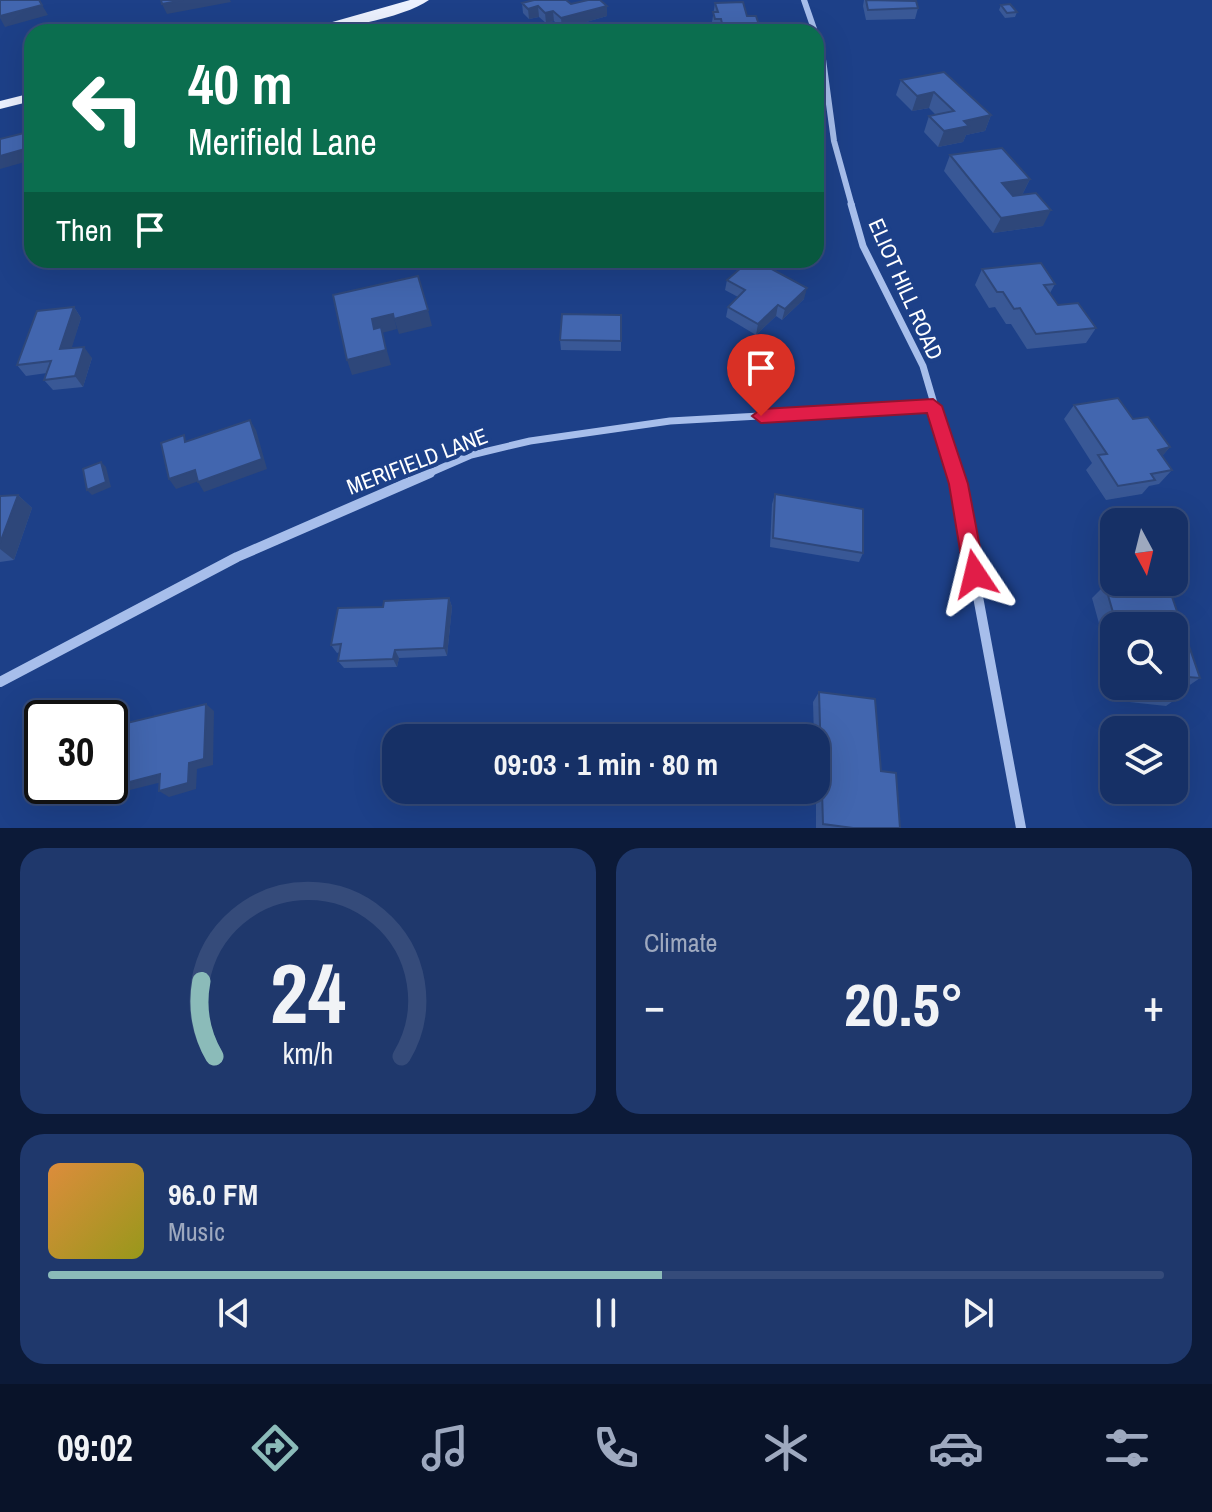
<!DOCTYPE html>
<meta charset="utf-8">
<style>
body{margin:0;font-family:"Archivo Narrow",sans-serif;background:#1f386c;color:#f1f3f6;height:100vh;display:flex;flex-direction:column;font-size:30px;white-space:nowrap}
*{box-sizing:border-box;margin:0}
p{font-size:26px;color:#9ea9bf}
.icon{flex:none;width:44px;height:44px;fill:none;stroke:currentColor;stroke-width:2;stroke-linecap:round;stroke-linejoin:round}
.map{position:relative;height:828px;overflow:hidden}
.drawer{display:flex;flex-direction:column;gap:20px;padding:20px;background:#0c1a38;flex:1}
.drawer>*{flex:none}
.banner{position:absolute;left:24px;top:24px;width:800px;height:244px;border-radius:24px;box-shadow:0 8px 32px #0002,0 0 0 2px #354b7a;background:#0b6e4f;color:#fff;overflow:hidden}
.needle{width:52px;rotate:173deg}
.controls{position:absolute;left:1100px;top:508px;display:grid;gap:16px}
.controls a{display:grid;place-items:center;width:88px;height:88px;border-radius:16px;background:#163066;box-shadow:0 8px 32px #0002,0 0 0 2px #354b7a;font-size:40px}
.speed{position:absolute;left:24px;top:700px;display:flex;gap:16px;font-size:40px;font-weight:700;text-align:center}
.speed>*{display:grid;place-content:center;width:104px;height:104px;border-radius:50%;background:#163066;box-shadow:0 8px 32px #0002,0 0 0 2px #354b7a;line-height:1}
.speed .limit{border:4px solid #111;border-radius:12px;background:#fff;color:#111}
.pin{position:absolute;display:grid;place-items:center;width:68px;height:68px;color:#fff;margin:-82px -34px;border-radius:50% 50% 50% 0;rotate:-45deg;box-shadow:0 0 8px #0007}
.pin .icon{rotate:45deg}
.me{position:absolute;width:88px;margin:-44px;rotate:350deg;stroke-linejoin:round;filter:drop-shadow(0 0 6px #0008)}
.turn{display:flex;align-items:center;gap:28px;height:168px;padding:0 32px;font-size:36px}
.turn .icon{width:104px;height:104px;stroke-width:2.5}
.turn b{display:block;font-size:56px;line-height:68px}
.then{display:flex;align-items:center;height:76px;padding:0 32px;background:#0003;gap:16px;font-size:30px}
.big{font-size:60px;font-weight:700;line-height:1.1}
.drawer .card{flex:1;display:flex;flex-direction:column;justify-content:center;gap:12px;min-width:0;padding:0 28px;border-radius:24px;background:#1f386c}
.drawer .dial{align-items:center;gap:0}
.dial svg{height:208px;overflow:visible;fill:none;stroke:#354b7a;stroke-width:7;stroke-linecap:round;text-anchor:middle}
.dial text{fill:#f1f3f6;stroke:none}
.song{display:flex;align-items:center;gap:24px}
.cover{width:96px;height:96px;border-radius:12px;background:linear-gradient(135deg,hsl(30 70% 55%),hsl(60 70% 35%))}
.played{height:8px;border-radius:4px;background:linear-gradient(90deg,#8bbbb9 55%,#354b7a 55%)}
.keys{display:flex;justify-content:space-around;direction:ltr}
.heat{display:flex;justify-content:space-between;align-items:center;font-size:44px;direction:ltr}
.drawer .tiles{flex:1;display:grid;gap:20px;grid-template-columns:1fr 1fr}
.card:last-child{grid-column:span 2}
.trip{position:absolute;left:382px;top:724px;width:448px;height:80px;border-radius:24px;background:#163066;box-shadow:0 8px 32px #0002,0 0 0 2px #354b7a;font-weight:700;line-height:80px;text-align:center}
.tabs{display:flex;height:128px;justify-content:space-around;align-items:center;background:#091329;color:#9ea9bf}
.tabs .icon{width:56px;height:56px}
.tabs .on{color:#8bbbb9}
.tabs b{font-size:36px;color:#f1f3f6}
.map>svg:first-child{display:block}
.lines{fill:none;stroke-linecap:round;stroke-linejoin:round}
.street-far2{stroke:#a7beeb;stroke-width:6}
.street-far1{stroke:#a7beeb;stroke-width:7}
.street{stroke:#a7beeb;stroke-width:10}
.primary{fill:#ecf1fe;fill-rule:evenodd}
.wall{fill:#395896}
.shaded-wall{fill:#2e477a}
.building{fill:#4266af;stroke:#2e477a;stroke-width:2}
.route{fill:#e11d48;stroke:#92132f;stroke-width:2}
.labels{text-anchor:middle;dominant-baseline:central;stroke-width:8;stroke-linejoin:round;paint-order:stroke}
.street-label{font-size:22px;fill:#fff;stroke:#1d4088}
</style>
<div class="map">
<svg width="1212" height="828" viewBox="0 0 1212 828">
<rect width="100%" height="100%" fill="#1d4088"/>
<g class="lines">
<path class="street-far2" d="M804,0L822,52L834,141L852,206"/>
<g class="street-far1">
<path d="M851,204L863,246L923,366L955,475"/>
<path d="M425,475L471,455L530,441L670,421L933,406"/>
</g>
<g class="street">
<path d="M955,473L1021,828"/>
<path d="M0,682L237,557L430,473"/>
</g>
<g class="primary">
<path d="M410,0H429C404,18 329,32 297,32Z"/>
<path d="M32,93V101L0,109V101Z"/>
</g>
</g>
<g class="wall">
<path d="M864,0H910L918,8L915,19L866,20L863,6Z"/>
<path d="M522,3L571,4L607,16L562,29L554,21L546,23L539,17L529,19L523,13Z"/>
<path d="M715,3L747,16L760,32H720V29H714L712,22Z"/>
<path d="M1001,5L1017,12L1015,17L1005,18L999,10Z"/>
<path d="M901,80L991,115L985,131L966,135L963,142L938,147L924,132L929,116L936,115L929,108L912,111L896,95Z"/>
<path d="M950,155L1030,179L1022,195L1043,226L993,233L944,171Z"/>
<path d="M982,269L1055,284L1050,293L1058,305L1096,328L1086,343L1027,349L1011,324H1006L995,307L989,308L975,285Z"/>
<path d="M727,280L804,299L782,320L776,316L756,335L726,317L728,307L738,297L725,290Z"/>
<path d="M74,307L81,318L71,348L92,358L83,387L53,390L44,380L47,373L26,376L17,365Z"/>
<path d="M621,315V351L561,350L560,340Z"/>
<path d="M1074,405L1133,419L1170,447L1162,456L1172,470L1159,484L1149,486L1142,494L1106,500L1086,470L1092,463L1064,419Z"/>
<path d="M775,494L863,553L859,562L770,547L772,504Z"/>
<path d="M18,495L32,508L14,560L0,562V496Z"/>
<path d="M1105,585L1170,591L1200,678L1184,689H1180L1182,695L1166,706L1120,701L1116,686H1174V626H1114V678L1092,598Z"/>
<path d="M449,598L452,607L447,656L399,658L397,667L344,668L338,661L340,652L337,653L331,645L383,607Z"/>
<path d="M819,692L881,771L900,828H816V738H814L813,702Z"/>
</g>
<g class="shaded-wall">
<path d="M183,0H230L231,2L167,14L162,4Z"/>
<path d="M42,5L48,15L5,27L0,18V16Z"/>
<path d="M538,6L539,17L529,19L528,9Z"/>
<path d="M607,6V16L562,29L561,18Z"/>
<path d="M553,11L554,21L546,23L545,13Z"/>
<path d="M760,28V32H727Z"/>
<path d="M934,92L929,108L912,111L917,96Z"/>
<path d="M991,115L985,131L966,135L963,142L938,147L944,131L964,121Z"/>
<path d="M32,147V160L0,169V156Z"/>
<path d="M1030,179L1022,195L995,199L1002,183Z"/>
<path d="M1051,210L1043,226L993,233L1001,218Z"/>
<path d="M807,288L804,299L782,320L785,309Z"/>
<path d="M778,305L776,316L756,335L758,324Z"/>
<path d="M74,307L81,318L68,360L60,349Z"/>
<path d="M428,310L432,326L399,334L394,319Z"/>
<path d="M393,314L397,329L382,333L391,365L352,375L347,360L379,344L372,319Z"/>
<path d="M84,347L92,358L83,387L75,376Z"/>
<path d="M250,420L256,430L267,469L204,492L198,482Z"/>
<path d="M1170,447L1157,462L1158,450Z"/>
<path d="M101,462L106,467L111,487L92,495L87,490Z"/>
<path d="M195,470L202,480L176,489L169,479Z"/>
<path d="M18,495L32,508L14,560L0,549V543Z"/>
<path d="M449,598L452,607L447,656L444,648Z"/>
<path d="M395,650L399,658L397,667L393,659Z"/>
<path d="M206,704L214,711L213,765L197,769L196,789L169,797L159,791L189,763Z"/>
<path d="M160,774L170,780L110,795L99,790Z"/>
</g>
<g class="building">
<path d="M0,0H39L42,5L0,16Z"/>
<path d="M161,0H183L162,4Z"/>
<path d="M534,0H566L571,4L588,0H600L607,6L561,18L553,11L545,13L538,6L528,9L522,3Z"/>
<path d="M866,0L916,1L918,8L868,10Z"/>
<path d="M743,2L747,16H756L760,28L724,32L721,19H715L713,12H718L715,3Z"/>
<path d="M1010,4L1017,12L1007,13L1001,5Z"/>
<path d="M944,72L991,115L964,121L969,126L944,131L929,116L954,111L934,92L917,96L901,80Z"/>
<path d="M32,131V147L0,156V139Z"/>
<path d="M1002,148L1030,179L1002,183L1013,196L1036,193L1051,210L1001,218L950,155Z"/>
<path d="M750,260H755L807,288L785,309L778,305L758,324L728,307L745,290L727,280Z"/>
<path d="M1041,263L1055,284L1044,285L1058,305L1078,303L1096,328L1036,334L1020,308L1014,309L1003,292H997L982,269Z"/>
<path d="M418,276L428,310L394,319L393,314L372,319L374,329L381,327L386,350L347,360L333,295Z"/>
<path d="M74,307L60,349L84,347L75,376L44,380L51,361L17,365L37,311Z"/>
<path d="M562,314L621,315V341L560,340Z"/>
<path d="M1118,398L1133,419L1148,417L1170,447L1158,450L1172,470L1151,474L1155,480L1118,486L1098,455L1107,454L1074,405Z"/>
<path d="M250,420L262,459L198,482L195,470L169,479L161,443L184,435L185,442Z"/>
<path d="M101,462L106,482L87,490L83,469Z"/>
<path d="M775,494L863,509V553L773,538Z"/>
<path d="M18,495L0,543V496Z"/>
<path d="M1105,585L1170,591L1200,678L1176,676L1182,695L1135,691L1134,686H1174V626H1117Z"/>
<path d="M449,598L444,648L395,650L393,659L338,661L341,644L331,645L338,608L383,607L384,601Z"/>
<path d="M819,692L875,699L881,771L896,773L900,828H853L823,824Z"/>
<path d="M206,704L204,759L189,763L188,783L159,791L160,774L99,790L100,786H110V727Z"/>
</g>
<path class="route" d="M933,399L942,406L968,484L985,574L982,581L975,584L967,581L964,574L949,484L927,413L761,423L752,416L761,409Z"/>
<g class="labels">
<g class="street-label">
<text transform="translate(906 289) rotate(66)">ELIOT HILL ROAD</text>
<text transform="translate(417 461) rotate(-21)">MERIFIELD LANE</text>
</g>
</g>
</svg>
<div class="controls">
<a><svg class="needle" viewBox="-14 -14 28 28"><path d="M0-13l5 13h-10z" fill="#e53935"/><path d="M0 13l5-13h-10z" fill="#9ea9bf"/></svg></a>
<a><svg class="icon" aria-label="search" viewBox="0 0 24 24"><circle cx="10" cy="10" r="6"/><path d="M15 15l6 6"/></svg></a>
<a><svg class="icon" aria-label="layers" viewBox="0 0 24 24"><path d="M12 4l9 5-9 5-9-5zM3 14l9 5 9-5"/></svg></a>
</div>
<div class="speed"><div class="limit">30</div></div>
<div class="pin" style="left:761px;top:416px;background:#d93025"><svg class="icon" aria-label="arrive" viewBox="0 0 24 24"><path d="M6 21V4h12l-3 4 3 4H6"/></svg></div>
<svg class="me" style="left:975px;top:574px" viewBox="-20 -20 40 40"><path d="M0-17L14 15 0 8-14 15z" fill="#e11d48" stroke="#fff" stroke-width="4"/></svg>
<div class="trip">09:03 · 1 min · 80 m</div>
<div class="banner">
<div class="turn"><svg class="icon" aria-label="left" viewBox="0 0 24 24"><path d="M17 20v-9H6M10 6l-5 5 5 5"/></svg><div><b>40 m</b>Merifield Lane</div></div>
<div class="then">Then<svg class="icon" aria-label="arrive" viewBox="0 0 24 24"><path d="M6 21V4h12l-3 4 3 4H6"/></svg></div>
</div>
</div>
<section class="drawer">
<div class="tiles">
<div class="card dial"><svg viewBox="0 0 100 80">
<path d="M14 69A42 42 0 1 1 86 69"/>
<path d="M14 69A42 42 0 0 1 9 40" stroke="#8bbbb9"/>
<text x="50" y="56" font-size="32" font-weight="700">24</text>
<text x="50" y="72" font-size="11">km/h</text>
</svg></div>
<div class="card"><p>Climate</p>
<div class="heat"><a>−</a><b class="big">20.5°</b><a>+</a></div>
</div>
<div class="card">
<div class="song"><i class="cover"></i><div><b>96.0 FM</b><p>Music</p></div></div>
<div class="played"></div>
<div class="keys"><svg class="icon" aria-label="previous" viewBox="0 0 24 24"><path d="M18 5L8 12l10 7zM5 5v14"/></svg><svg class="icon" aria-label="pause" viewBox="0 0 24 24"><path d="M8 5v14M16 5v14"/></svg><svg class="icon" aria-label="next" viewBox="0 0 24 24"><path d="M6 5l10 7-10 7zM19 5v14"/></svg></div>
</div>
</div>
</section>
<nav class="tabs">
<b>09:02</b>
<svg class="icon on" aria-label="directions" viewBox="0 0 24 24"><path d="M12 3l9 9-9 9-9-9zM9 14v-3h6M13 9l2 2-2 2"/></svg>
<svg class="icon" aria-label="music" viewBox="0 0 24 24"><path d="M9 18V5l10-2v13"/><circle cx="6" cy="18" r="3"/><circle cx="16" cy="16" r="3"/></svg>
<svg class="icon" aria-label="phone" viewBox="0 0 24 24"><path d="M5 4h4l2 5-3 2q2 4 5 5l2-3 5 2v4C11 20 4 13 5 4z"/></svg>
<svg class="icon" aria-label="climate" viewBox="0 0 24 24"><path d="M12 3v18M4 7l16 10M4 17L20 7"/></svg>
<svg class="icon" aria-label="car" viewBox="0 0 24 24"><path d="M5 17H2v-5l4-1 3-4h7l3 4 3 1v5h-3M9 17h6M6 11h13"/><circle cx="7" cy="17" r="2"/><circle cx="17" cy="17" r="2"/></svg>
<svg class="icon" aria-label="filters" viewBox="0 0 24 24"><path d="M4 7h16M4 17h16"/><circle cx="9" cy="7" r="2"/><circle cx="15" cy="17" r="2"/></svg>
</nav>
